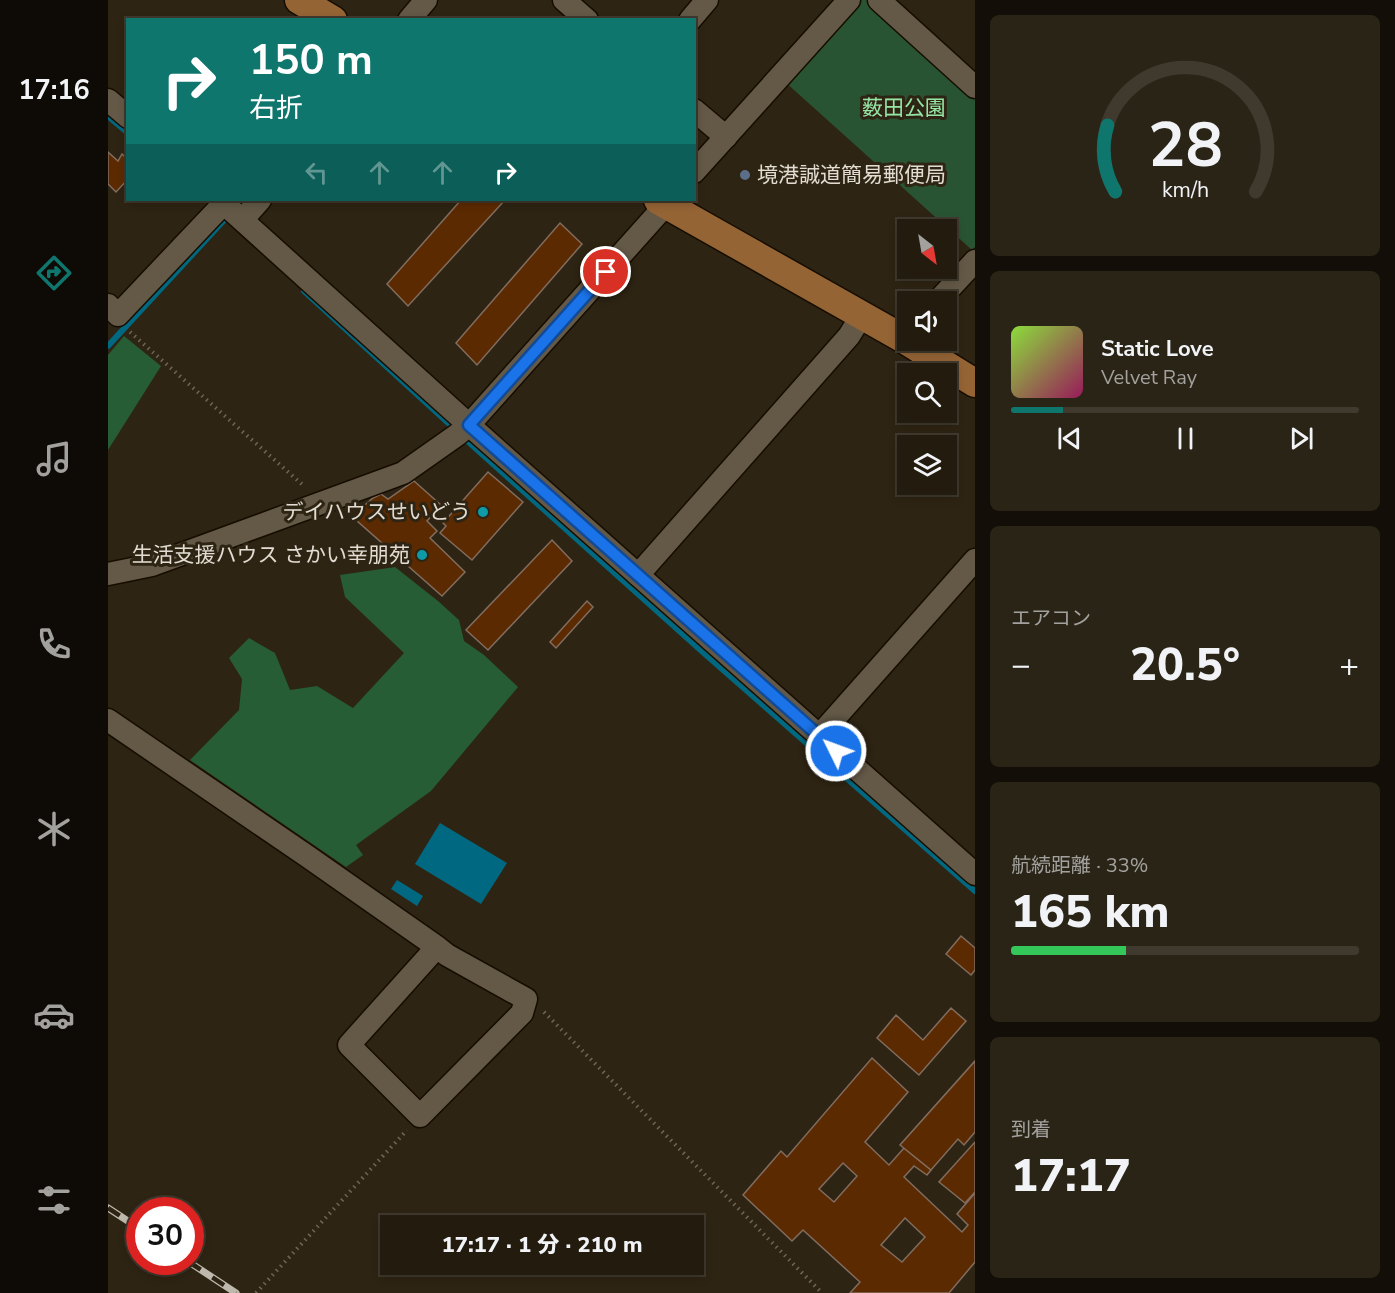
<!DOCTYPE html>
<html lang="ja">
<meta charset="utf-8">
<style>
body{margin:0;font-family:"Nunito Sans","Noto Sans JP",sans-serif;background:#2a2417;color:#f1f3f6;height:100vh;display:flex;flex-direction:column;font-size:22px;white-space:nowrap}
*{box-sizing:border-box;margin:0}
p{font-size:20px;color:#a2a19e}
.icon{flex:none;width:33px;height:33px;fill:none;stroke:currentColor;stroke-width:2;stroke-linecap:round;stroke-linejoin:round}
.map{position:relative;flex:1;overflow:hidden}
.details{display:flex;flex-direction:column;gap:15px;padding:15px;background:#130f08;width:420px}
.details>*{flex:none}
.guide{position:absolute;left:18px;top:18px;width:570px;height:183px;border-radius:0px;box-shadow:0 3px 9px #0003,0 0 0 2px #3f392e;background:#0f766e;color:#fff;overflow:hidden}
.needle{width:39px;rotate:149deg}
.controls{position:absolute;left:789px;top:219px;display:grid;gap:12px}
.controls a{display:grid;place-items:center;width:60px;height:60px;border-radius:0px;background:#221b0e;box-shadow:0 3px 9px #0003,0 0 0 2px #3f392e;font-size:30px}
.speed{position:absolute;left:18px;top:1197px;display:flex;gap:12px;font-size:30px;font-weight:700;text-align:center}
.speed>*{display:grid;place-content:center;width:78px;height:78px;border-radius:50%;background:#221b0e;box-shadow:0 3px 9px #0003,0 0 0 2px #3f392e;line-height:1}
.speed .limit{border:9px solid #d22;background:#fff;color:#111}
.pin{position:absolute;display:grid;place-items:center;width:51px;height:51px;color:#fff;margin:-26px;border:3px solid #fff;border-radius:50%;box-shadow:0 2px 6px #0007}
.me{position:absolute;width:66px;margin:-33px;rotate:312deg;stroke-linejoin:round;filter:drop-shadow(0 0 4px #0008)}
.turn{display:flex;align-items:center;gap:21px;height:126px;padding:0 24px;font-size:27px}
.turn .icon{width:78px;height:78px;stroke-width:2.5}
.turn b{display:block;font-size:42px;line-height:51px}
.lanes{display:flex;align-items:center;height:57px;padding:0 24px;background:#0003;justify-content:center;gap:30px;direction:ltr}
.lanes .off{opacity:.35}
.big{font-size:45px;font-weight:800;line-height:1.1}
.details .widget{flex:1;display:flex;flex-direction:column;justify-content:center;gap:9px;min-width:0;padding:0 21px;border-radius:9px;background:#2a2417}
.details .dial{align-items:center;gap:0}
.dial svg{height:156px;overflow:visible;fill:none;stroke:#3f392e;stroke-width:7;stroke-linecap:round;text-anchor:middle}
.dial text{fill:#f1f3f6;stroke:none}
.song{display:flex;align-items:center;gap:18px}
.cover{width:72px;height:72px;border-radius:9px;background:linear-gradient(135deg,hsl(90 70% 55%),hsl(330 70% 35%))}
.played{height:6px;border-radius:3px;background:linear-gradient(90deg,#0f766e 15%,#3f392e 15%)}
.keys{display:flex;justify-content:space-around;direction:ltr}
.heat{display:flex;justify-content:space-between;align-items:center;font-size:33px;direction:ltr}
.charge{height:9px;border-radius:4px;background:linear-gradient(90deg,#34c759 33%,#3f392e 0)}
.trip{position:absolute;left:272px;top:1215px;width:324px;height:60px;border-radius:0px;background:#221b0e;box-shadow:0 3px 9px #0003,0 0 0 2px #3f392e;font-weight:800;line-height:60px;text-align:center}
main{display:flex;flex:1;min-height:0}
.tab-bar{display:flex;flex-direction:column;width:108px;justify-content:space-around;align-items:center;background:#0e0b06;color:#a2a19e}
.tab-bar .icon{width:42px;height:42px}
.tab-bar .on{color:#0f766e}
.tab-bar b{font-size:27px;color:#f1f3f6}
.map>svg:first-child{display:block}
.green{fill:#295433}
.forest{fill:#265d34}
.water{fill:#006981}
.lines{fill:none;stroke-linecap:round;stroke-linejoin:round}
.stream{stroke:#006981;stroke-width:6}
.building{fill:#5c2a00;stroke:#816d60;stroke-width:1.5;fill-rule:evenodd}
.minor-casing{stroke:#160d01;stroke-width:25}
.major-casing{stroke:#160d01;stroke-width:31}
.path{stroke:#6f6658;stroke-width:4;stroke-dasharray:1.5 4.5;stroke-linecap:butt}
.minor{stroke:#645947;stroke-width:22}
.major{stroke:#956435;stroke-width:28}
.rail-casing{stroke:#bfb9ad;stroke-width:7}
.rail{stroke:#2e2413;stroke-width:4.5;stroke-dasharray:14;stroke-linecap:butt}
.route-casing{stroke:#114b97;stroke-width:15}
.route{stroke:#1a73e8;stroke-width:10}
.service-dot{fill:#5c6f8a;stroke:#2e2413;stroke-width:2}
.culture-dot{fill:#0f9aa8;stroke:#2e2413;stroke-width:2}
.labels{text-anchor:middle;dominant-baseline:central;stroke-width:6;stroke-linejoin:round;paint-order:stroke}
.park-label{font-size:21px;fill:#95e5a5;stroke:#2e2413}
.poi-label{font-size:21px;fill:#e2dcd2;stroke:#2e2413;text-anchor:end}
</style>
<main>
<nav class="tab-bar">
<b>17:16</b>
<svg class="icon on" aria-label="directions" viewBox="0 0 24 24"><path d="M12 3l9 9-9 9-9-9zM9 14v-3h6M13 9l2 2-2 2"/></svg>
<svg class="icon" aria-label="music" viewBox="0 0 24 24"><path d="M9 18V5l10-2v13"/><circle cx="6" cy="18" r="3"/><circle cx="16" cy="16" r="3"/></svg>
<svg class="icon" aria-label="phone" viewBox="0 0 24 24"><path d="M5 4h4l2 5-3 2q2 4 5 5l2-3 5 2v4C11 20 4 13 5 4z"/></svg>
<svg class="icon" aria-label="climate" viewBox="0 0 24 24"><path d="M12 3v18M4 7l16 10M4 17L20 7"/></svg>
<svg class="icon" aria-label="car" viewBox="0 0 24 24"><path d="M5 17H2v-5l4-1 3-4h7l3 4 3 1v5h-3M9 17h6M6 11h13"/><circle cx="7" cy="17" r="2"/><circle cx="17" cy="17" r="2"/></svg>
<svg class="icon" aria-label="filters" viewBox="0 0 24 24"><path d="M4 7h16M4 17h16"/><circle cx="9" cy="7" r="2"/><circle cx="15" cy="17" r="2"/></svg>
</nav>
<div class="map">
<svg width="867" height="1293" viewBox="0 0 867 1293">
<rect width="100%" height="100%" fill="#2e2413"/>
<path class="green" d="M749,0H761L867,90V247L864,250L676,81Z"/>
<g class="forest">
<path d="M16,336L53,366L0,450V355Z"/>
<path d="M287,567L330,601L351,620L356,641L376,655L410,687L323,791L248,845L255,855L238,867L82,760L131,710L134,679L121,658L141,638L167,653L182,690L209,686L245,708L296,653L237,597L232,575Z"/>
</g>
<g class="water">
<path d="M332,823L399,863L373,904L307,864Z"/>
<path d="M289,880L315,896L309,906L283,889Z"/>
</g>
<g class="lines">
<g class="stream">
<path d="M0,116L20,133"/>
<path d="M196,291L348,430"/>
<path d="M0,346L117,219"/>
<path d="M355,437L597,654L867,891"/>
</g>
</g>
<g class="building">
<path d="M0,152L10,161L14,154L20,160V179L8,192L0,184Z"/>
<path d="M353,200H397L300,306L279,284Z"/>
<path d="M452,223L474,244L369,365L348,343Z"/>
<path d="M380,472L415,502L364,560L332,533L338,526L335,523Z"/>
<path d="M306,481L333,505L319,521L329,531L322,538L357,572L334,596L248,520L257,505L265,498L273,494L280,499Z"/>
<path d="M444,540L464,561L380,650L358,630Z"/>
<path d="M479,601L485,607L448,648L442,642Z"/>
<path d="M853,936L867,948V970L863,975L838,954Z"/>
<path d="M843,1008L858,1021L811,1075L769,1038L788,1015L815,1040Z"/>
<path d="M764,1058L800,1092L757,1142L781,1165L796,1148L823,1170L819,1175L806,1166L796,1177L854,1232L860,1225L849,1214L867,1193V1262L841,1293H742L752,1282L695,1230L684,1241L635,1195L673,1151L679,1157ZM735,1163L749,1176L726,1202L711,1189ZM797,1218L817,1237L794,1262L773,1245Z"/>
<path d="M867,1061V1132L856,1145L850,1139L823,1170L792,1145Z"/>
<path d="M867,1142V1192L857,1203L831,1182Z"/>
</g>
<g class="lines">
<defs>
<g id="minor">
<path d="M456,0L479,20"/>
<path d="M771,0L867,87"/>
<path d="M301,20L318,0"/>
<path d="M582,20L599,0"/>
<path d="M0,100L20,117"/>
<path d="M586,110L618,137"/>
<path d="M586,172L741,0"/>
<path d="M112,200L361,425L867,874"/>
<path d="M135,219L152,200"/>
<path d="M829,302L867,261"/>
<path d="M0,305L10,315L119,200"/>
<path d="M0,574L44,565L295,473L349,435L361,425L562,200"/>
<path d="M530,575L741,336L754,315"/>
<path d="M0,720L199,856L329,947L339,955L418,999L414,1013L312,1116L241,1045L329,947"/>
<path d="M711,736L867,560"/>
</g>
<g id="major">
<path d="M191,0L225,20"/>
<path d="M550,200L794,338L867,383"/>
</g>
</defs>
<use href="#minor" class="minor-casing"/>
<use href="#major" class="major-casing"/>
<g class="path">
<path d="M22,332L196,486"/>
<path d="M436,1012L714,1293"/>
<path d="M148,1293L299,1130"/>
</g>
<use href="#minor" class="minor"/>
<use href="#major" class="major"/>
<defs>
<g id="rail">
<path d="M0,1208L32,1229"/>
<path d="M81,1262L128,1293"/>
</g>
</defs>
<use href="#rail" class="rail-casing"/>
<use href="#rail" class="rail"/>
</g>
<g class="lines">
<defs>
<path id="route" d="M498,272L361,425L728,751"/>
</defs>
<use href="#route" class="route-casing"/>
<use href="#route" class="route"/>
</g>
<circle class="service-dot" cx="637" cy="175" r="6"/>
<g class="culture-dot">
<circle cx="375" cy="512" r="6"/>
<circle cx="314" cy="555" r="6"/>
</g>
<g class="labels">
<g class="park-label">
<text x="796" y="108">薮田公園</text>
</g>
<g class="poi-label">
<text x="649" y="175" text-anchor="start">境港誠道簡易郵便局</text>
<text x="363" y="512">デイハウスせいどう</text>
<text x="302" y="555">生活支援ハウス さかい幸朋苑</text>
</g>
</g>
</svg>
<div class="controls">
<a><svg class="needle" viewBox="-14 -14 28 28"><path d="M0-13l5 13h-10z" fill="#e53935"/><path d="M0 13l5-13h-10z" fill="#a2a19e"/></svg></a>
<a><svg class="icon" aria-label="sound" viewBox="0 0 24 24"><path d="M4 9h4l5-4v14l-5-4H4zM17 9q2 3 0 6"/></svg></a>
<a><svg class="icon" aria-label="search" viewBox="0 0 24 24"><circle cx="10" cy="10" r="6"/><path d="M15 15l6 6"/></svg></a>
<a><svg class="icon" aria-label="layers" viewBox="0 0 24 24"><path d="M12 4l9 5-9 5-9-5zM3 14l9 5 9-5"/></svg></a>
</div>
<div class="speed"><div class="limit">30</div></div>
<div class="pin" style="left:498px;top:272px;background:#d93025"><svg class="icon" aria-label="arrive" viewBox="0 0 24 24"><path d="M6 21V4h12l-3 4 3 4H6"/></svg></div>
<svg class="me" style="left:728px;top:751px" viewBox="-20 -20 40 40"><circle r="17" fill="#1a73e8" stroke="#fff" stroke-width="3"/><path d="M0-11L8 9 0 5-8 9z" fill="#fff"/></svg>
<div class="trip">17:17 · 1 分 · 210 m</div>
<div class="guide">
<div class="turn"><svg class="icon" aria-label="right" viewBox="0 0 24 24"><path d="M7 20v-9h11M14 6l5 5-5 5"/></svg><div><b>150 m</b>右折</div></div>
<div class="lanes"><svg class="icon off" aria-label="left" viewBox="0 0 24 24"><path d="M17 20v-9H6M10 6l-5 5 5 5"/></svg><svg class="icon off" aria-label="ahead" viewBox="0 0 24 24"><path d="M12 20V5M6 11l6-6 6 6"/></svg><svg class="icon off" aria-label="ahead" viewBox="0 0 24 24"><path d="M12 20V5M6 11l6-6 6 6"/></svg><svg class="icon" aria-label="right" viewBox="0 0 24 24"><path d="M7 20v-9h11M14 6l5 5-5 5"/></svg></div>
</div>
</div>
<section class="details">
<div class="widget dial"><svg viewBox="0 0 100 80">
<path d="M14 69A42 42 0 1 1 86 69"/>
<path d="M14 69A42 42 0 0 1 10 35" stroke="#0f766e"/>
<text x="50" y="56" font-size="32" font-weight="700">28</text>
<text x="50" y="72" font-size="11">km/h</text>
</svg></div>
<div class="widget">
<div class="song"><i class="cover"></i><div><b>Static Love</b><p>Velvet Ray</p></div></div>
<div class="played"></div>
<div class="keys"><svg class="icon" aria-label="previous" viewBox="0 0 24 24"><path d="M18 5L8 12l10 7zM5 5v14"/></svg><svg class="icon" aria-label="pause" viewBox="0 0 24 24"><path d="M8 5v14M16 5v14"/></svg><svg class="icon" aria-label="next" viewBox="0 0 24 24"><path d="M6 5l10 7-10 7zM19 5v14"/></svg></div>
</div>
<div class="widget"><p>エアコン</p>
<div class="heat"><a>−</a><b class="big">20.5°</b><a>+</a></div>
</div>
<div class="widget"><p>航続距離 · 33%</p><b class="big">165 km</b><div class="charge"></div></div>
<div class="widget"><p>到着</p><b class="big">17:17</b></div>
</section>
</main>
